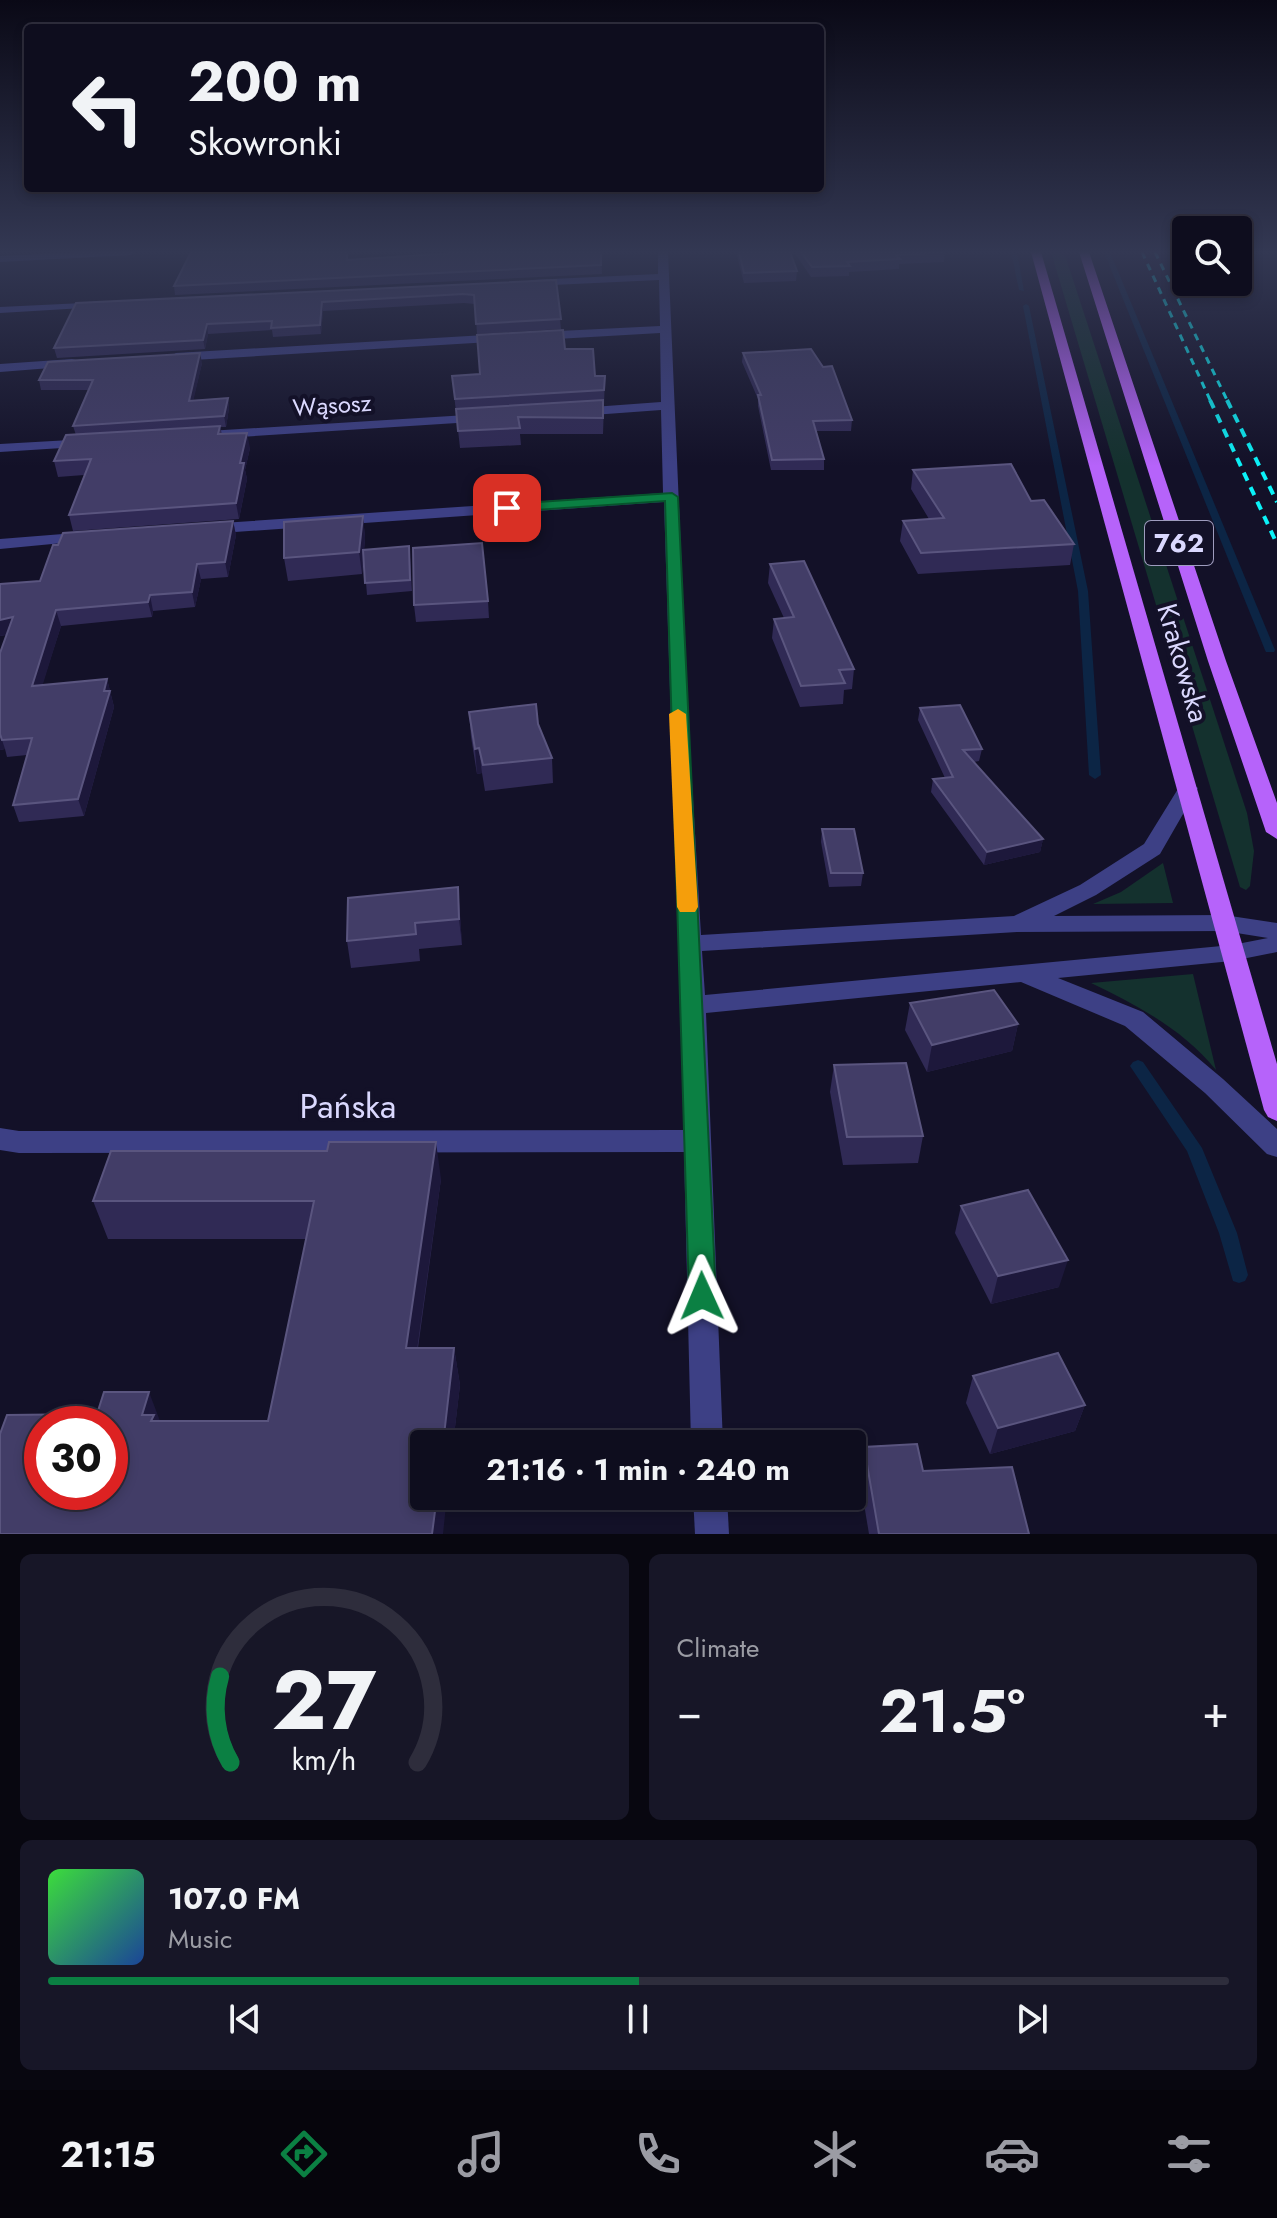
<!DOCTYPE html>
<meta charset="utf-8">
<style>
body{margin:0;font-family:Jost,sans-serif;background:#171627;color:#f1f3f6;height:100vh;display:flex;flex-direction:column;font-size:30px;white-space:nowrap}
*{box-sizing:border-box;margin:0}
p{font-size:26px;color:#9b9ca4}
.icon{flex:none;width:44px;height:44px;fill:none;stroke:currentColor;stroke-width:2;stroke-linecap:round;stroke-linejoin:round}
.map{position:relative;height:1534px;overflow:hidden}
.panel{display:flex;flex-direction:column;gap:20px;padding:20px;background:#080710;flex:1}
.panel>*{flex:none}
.top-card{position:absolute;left:24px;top:24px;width:800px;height:168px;border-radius:8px;box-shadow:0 4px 12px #0003,0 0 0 2px #2e2d3c;background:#0e0d1e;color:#f1f3f6;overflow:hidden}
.tools{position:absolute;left:1172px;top:216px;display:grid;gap:16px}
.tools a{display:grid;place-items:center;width:80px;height:80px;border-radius:8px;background:#0e0d1e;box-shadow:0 4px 12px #0003,0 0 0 2px #2e2d3c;font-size:40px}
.speed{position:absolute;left:24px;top:1406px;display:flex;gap:16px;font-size:40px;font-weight:700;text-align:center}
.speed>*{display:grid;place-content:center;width:104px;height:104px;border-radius:50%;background:#0e0d1e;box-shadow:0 4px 12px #0003,0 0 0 2px #2e2d3c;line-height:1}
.speed .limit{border:12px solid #d22;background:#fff;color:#111}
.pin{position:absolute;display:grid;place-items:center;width:68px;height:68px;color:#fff;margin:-34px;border-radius:16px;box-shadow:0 4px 12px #0006}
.me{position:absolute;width:88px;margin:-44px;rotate:359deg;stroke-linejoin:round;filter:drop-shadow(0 0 6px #0008)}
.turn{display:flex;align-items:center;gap:28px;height:168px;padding:0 32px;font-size:36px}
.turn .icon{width:104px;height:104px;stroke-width:2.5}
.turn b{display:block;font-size:56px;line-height:68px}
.big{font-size:60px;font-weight:700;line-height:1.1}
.panel .card{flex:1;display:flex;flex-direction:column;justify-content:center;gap:12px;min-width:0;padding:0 28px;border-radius:12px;background:#171627}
.panel .dial{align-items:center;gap:0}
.dial svg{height:208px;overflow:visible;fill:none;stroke:#2e2d3c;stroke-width:7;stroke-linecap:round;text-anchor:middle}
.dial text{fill:#f1f3f6;stroke:none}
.song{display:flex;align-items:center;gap:24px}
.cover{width:96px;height:96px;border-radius:12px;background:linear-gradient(135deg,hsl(120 70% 55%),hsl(220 70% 35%))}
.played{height:8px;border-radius:4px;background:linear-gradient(90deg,#0b8043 50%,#2e2d3c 50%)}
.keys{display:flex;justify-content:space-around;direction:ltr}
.heat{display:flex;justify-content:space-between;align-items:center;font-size:44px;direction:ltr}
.panel .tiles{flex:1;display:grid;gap:20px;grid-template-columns:1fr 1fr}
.card:last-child{grid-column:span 2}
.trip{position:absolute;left:410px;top:1430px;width:456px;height:80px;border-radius:8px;background:#0e0d1e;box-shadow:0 4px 12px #0003,0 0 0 2px #2e2d3c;font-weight:700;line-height:80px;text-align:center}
.tab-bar{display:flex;height:128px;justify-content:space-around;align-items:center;background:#06050c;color:#9b9ca4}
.tab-bar .icon{width:56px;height:56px}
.tab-bar .on{color:#0b8043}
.tab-bar b{font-size:36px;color:#f1f3f6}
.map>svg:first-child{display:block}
.green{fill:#14312e}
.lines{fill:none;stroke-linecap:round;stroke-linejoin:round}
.stream{fill:#0c2545;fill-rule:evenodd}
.minor{fill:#3d4085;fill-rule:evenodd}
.primary{fill:#b663fa;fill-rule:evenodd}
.rail-far1{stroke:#0bf2f8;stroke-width:3;stroke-dasharray:7 6;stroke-linecap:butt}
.rail{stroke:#0bf2f8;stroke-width:4;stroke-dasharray:9 7;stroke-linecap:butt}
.wall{fill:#302a55}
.shaded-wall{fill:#1d183b}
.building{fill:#423d67;stroke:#5a557f;stroke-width:2;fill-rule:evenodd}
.route{fill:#0b8043;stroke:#07532c;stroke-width:2}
.slow{fill:#f59e0b}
.labels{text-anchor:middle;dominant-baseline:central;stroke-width:8;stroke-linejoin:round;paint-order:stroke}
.far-street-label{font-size:24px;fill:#dad8fe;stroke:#131128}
.shield{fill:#131128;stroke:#9e9cbe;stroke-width:2}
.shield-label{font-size:26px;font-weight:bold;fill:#dad8fe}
.street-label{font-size:28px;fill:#dad8fe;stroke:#131128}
.near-street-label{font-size:34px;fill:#dad8fe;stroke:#131128}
</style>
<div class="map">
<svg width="1277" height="1534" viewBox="0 0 1277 1534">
<rect width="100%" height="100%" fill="#131128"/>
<g class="green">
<path d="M1051,252H1064L1247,813L1254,851L1250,886L1246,890L1240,887Z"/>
<path d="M1163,863L1173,903L1093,904L1121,892Z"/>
<path d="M1193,974L1216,1070C1184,1030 1137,1005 1091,983Z"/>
</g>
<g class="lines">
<g class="stream">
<path d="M1011,252H1017L1024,291L1019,290Z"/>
<path d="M1104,252H1110L1275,650L1274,652H1266L1265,650Z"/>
<path d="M1026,304L1029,306L1088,591L1101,775L1095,779L1089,775L1078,591L1023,306Z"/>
<path d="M1138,1060L1143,1062L1202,1148L1237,1233L1248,1275L1245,1281L1239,1283L1233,1281L1219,1233L1187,1151L1130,1066L1133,1062Z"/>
</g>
<g class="minor">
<path d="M81,252H136L131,255L0,262V256Z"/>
<path d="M658,252H668L688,714L701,935L1014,916L1080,885L1144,844L1181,784L1188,782L1198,788L1160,854L1096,895L1054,916L1224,915L1277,923V952L1232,961L1058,978L1143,1012L1223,1079L1277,1129V1157L1267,1154L1205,1093L1125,1026L1021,982L706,1013L723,1444H691L684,1152L19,1153L0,1150V1128L19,1131L684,1130L664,502L207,534L199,529L207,524L663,493L661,410L579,416L572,412L579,408L661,402L660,333L539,340L533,336L539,332L660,326L659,280L531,286L526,283L531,280L658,274ZM1224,931L1268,938L1232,945L705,995L702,951L1017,932Z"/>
<path d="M104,302V306L100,307L0,313V307Z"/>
<path d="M503,334L509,338L507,341L176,361L170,357L176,353Z"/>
<path d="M72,359L76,360V366L0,372V364Z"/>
<path d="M483,414L490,418L488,421L208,439L201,435L208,431Z"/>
<path d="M88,439L95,443L93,446L0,452V444Z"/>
<path d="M88,532L96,537L94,540L0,549V539Z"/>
<path d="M693,1496H727L729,1534H695Z"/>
</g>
<g class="primary">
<path d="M1031,252H1041L1277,1064V1121L1268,1117L1264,1110Z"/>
<path d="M1079,252H1089L1226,661L1277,803V839L1266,832L1208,661Z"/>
</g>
<g class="rail-far1">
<path d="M1142,252L1211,402"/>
<path d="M1155,252L1228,402"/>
</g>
<g class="rail">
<path d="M1210,400L1277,544"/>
<path d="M1227,400L1277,502"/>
</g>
</g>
<g class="wall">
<path d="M601,252L602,274L175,295L174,286L348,260Z"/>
<path d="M736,252H794L790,253L797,271L796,281L744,283Z"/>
<path d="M794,252H945L944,262L899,264V269L849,272V276L811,277Z"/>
<path d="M556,280L561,329L477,334L475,304L464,303L323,311L321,334L273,337L272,330L208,334L205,349L57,358L54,348L76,303Z"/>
<path d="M565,349L595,376H605L603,434H520L521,445L460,448L452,376L480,374Z"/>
<path d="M743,353L852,420L851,431H816L824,459V470H771L758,406V399L742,362Z"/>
<path d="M202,363L193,400L228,398L229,408L226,427H220L222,434L250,448L245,470L247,479L239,519L73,531L69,515L84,475L58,477L54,461L76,435L73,426L89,390H41L39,380Z"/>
<path d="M913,470L1031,501L1074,544L1070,565L918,574L900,541L903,521L929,519L911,489Z"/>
<path d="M363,516L365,538L364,550L410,557L412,591L367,595L364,558L362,574L288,581L284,558Z"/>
<path d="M233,521L236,535L228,577L201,579L195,607L153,611L152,617L61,626L42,685L107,679L114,707L84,816L19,822L13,805L27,755L7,757L5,749L0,750V653L6,635L0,636V584L40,581Z"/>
<path d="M770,564L854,669L852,689L844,690L843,704L800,707L772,638L774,619L784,618L768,583Z"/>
<path d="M488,601L489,618L416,622L414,605Z"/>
<path d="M920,708L982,749L979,761L974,762L1043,839L1040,852L984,865L931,792L933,779L945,778L918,720Z"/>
<path d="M469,712L538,724L552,758L553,783L485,791L482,773L477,774L471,737Z"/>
<path d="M822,829L863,873L861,886L829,887L821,842Z"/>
<path d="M458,887L462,945L419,949L420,961L351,968L347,941Z"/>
<path d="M910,1003L1018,1024L1012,1051L927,1072L905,1030Z"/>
<path d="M834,1065L923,1136L918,1163L843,1165L830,1092Z"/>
<path d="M441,1179L418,1348H454L460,1385L453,1444L161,1421H268L306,1239H108L93,1201Z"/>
<path d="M961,1206L1059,1287L991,1304L955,1233Z"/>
<path d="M973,1376L1085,1405L1075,1431L990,1454L966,1403Z"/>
<path d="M864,1447L923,1471L1029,1534H869L859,1474Z"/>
</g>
<g class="shaded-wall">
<path d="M322,302L323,311L321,334L320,325Z"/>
<path d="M207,324L208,334L205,349L203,340Z"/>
<path d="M200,353L202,363L191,411L189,401Z"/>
<path d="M228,398L229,408L226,427L224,416Z"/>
<path d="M247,433L250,448L245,470L247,479L239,519L236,503L240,463Z"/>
<path d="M363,516L365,538L362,574L359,552Z"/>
<path d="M233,521L236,535L228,577L225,562Z"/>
<path d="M197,564L201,579L195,607L192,592Z"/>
<path d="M150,595L153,611L152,617L148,602Z"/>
<path d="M56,610L61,626L37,703L32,686Z"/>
<path d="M13,617L18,632L0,636V620Z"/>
<path d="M107,679L114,707L84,816L78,799Z"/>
<path d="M0,734L5,749L0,750Z"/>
<path d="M479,748L482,773L477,774L475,749Z"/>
<path d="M1043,839L1040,852L984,865L987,852Z"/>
<path d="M458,887L460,914L462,945L459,919Z"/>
<path d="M1018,1024L1012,1051L927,1072L932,1045Z"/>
<path d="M436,1142L441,1179L412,1385L406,1348Z"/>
<path d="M1068,1260L1059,1287L991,1304L998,1276Z"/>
<path d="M454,1348L460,1385L453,1444H443Z"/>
<path d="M149,1392L163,1429L142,1415Z"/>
<path d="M1085,1405L1075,1431L990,1454L998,1428Z"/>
<path d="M437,1496H447L443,1534H432Z"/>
</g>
<g class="building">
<path d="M191,252H347V260L469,252H601V265L174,286Z"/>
<path d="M739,252H790L797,271L744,273Z"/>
<path d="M801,252H945L896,255L900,259L847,262L850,266L812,267Z"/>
<path d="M556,280L561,319L476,324L474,295L463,294L322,302L320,325L271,328L272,321L207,324L203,340L54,348L76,303Z"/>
<path d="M563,330L565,349H593L595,376H605L604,390L455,399L452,376L480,374L477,335Z"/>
<path d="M811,349L823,367L832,366L852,420L813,421L824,459L772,460L758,395H761L743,353Z"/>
<path d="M200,353L189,401L228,398L224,416L73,426L93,380H39L48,362Z"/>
<path d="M603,400V418L518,417L520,428L458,431L456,409Z"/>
<path d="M220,426L218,434L247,433L240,463H244L236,503L69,515L91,459L54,461L66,435Z"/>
<path d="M1011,464L1031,501L1044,500L1074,544L921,553L903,521L944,518L913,470Z"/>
<path d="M363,516L359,552L284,558V522Z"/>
<path d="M233,521L225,562L197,564L192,592L150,595L148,602L56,610L32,686L107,679L104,691H110L78,799L13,805L32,738L2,740L0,734V653L13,617L0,620V584L40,581L53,545H58L63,533Z"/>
<path d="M482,543L488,601L414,605L413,548Z"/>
<path d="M409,546L410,580L365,583L363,550Z"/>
<path d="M804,561L854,669L839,670L845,683L801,686L774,619L794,617L770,564Z"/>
<path d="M536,704L538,724L552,758L483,765L479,748L475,749L469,712Z"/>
<path d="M960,705L982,749L963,750L1043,839L987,852L933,779L953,777L920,708Z"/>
<path d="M822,829H854L863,873H831Z"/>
<path d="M458,887L459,919L415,923L416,934L347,941L348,898Z"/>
<path d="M994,990L1018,1024L932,1045L910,1003Z"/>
<path d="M906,1063L923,1136L847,1137L834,1065Z"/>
<path d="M329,1142H436L406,1348H454L443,1444H424V1496H437L432,1534H0V1434L7,1415L97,1414L104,1392H149L142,1415H154L151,1421H268L314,1201H93L111,1151H327ZM42,1424H110V1492H42Z"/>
<path d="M1028,1190L1068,1260L998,1276L961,1206Z"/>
<path d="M1058,1353L1085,1405L998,1428L973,1376Z"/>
<path d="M917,1444L923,1471L1012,1467L1029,1534H879L864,1447Z"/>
</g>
<linearGradient id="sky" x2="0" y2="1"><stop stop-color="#0a0916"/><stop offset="0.54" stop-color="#333853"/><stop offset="1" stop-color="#333853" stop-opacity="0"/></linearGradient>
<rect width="1277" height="466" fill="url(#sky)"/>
<path class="route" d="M672,493L678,497L716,1296L712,1305L702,1308L693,1305L689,1296L665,501L507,512L501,508L507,504Z"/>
<path class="slow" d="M678,709L686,714L698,907L695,912H680L677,907L669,714Z"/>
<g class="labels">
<g class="far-street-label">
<text transform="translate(332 405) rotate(-4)">Wąsosz</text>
</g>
<rect class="shield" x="1145" y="521" width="68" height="44" rx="6"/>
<g class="shield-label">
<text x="1179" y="543">762</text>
</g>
<g class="street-label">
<text transform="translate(1183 663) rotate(74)">Krakowska</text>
</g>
<g class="near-street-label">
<text x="348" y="1106">Pańska</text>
</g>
</g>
</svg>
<div class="tools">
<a><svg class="icon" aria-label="search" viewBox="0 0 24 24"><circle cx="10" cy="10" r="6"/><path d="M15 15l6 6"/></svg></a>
</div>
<div class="speed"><div class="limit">30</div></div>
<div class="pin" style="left:507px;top:508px;background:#d93025"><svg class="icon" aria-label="arrive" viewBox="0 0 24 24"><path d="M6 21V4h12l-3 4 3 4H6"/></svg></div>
<svg class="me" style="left:702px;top:1296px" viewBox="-20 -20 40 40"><path d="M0-17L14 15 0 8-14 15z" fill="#0b8043" stroke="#fff" stroke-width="4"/></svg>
<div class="trip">21:16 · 1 min · 240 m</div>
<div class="top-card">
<div class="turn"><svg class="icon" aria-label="left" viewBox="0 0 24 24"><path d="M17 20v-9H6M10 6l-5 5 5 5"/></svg><div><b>200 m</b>Skowronki</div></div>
</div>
</div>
<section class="panel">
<div class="tiles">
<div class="card dial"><svg viewBox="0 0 100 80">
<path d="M14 69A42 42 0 1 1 86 69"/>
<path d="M14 69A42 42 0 0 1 10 36" stroke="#0b8043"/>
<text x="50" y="56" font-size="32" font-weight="700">27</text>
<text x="50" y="72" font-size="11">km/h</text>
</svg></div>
<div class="card"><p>Climate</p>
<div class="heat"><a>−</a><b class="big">21.5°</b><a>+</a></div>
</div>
<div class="card">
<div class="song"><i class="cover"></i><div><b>107.0 FM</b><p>Music</p></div></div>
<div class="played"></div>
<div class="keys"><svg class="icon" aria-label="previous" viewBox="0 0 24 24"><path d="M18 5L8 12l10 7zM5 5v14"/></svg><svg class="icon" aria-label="pause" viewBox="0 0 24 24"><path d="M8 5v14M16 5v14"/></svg><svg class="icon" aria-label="next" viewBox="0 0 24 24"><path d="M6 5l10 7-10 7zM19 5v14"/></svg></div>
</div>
</div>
</section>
<nav class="tab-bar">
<b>21:15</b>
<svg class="icon on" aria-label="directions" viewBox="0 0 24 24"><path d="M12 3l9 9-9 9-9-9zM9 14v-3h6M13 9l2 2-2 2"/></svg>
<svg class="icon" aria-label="music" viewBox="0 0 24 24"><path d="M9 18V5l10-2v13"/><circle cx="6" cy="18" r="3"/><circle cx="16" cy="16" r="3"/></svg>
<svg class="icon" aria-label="phone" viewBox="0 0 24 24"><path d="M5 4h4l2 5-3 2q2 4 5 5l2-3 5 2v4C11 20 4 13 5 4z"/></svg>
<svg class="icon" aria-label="climate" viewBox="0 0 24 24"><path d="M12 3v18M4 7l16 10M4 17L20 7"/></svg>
<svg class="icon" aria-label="car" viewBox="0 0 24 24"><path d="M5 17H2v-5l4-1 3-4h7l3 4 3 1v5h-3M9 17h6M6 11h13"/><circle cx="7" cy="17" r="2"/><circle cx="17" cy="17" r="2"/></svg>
<svg class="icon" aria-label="filters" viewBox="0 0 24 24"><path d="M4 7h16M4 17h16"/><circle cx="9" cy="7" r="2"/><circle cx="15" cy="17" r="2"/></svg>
</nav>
